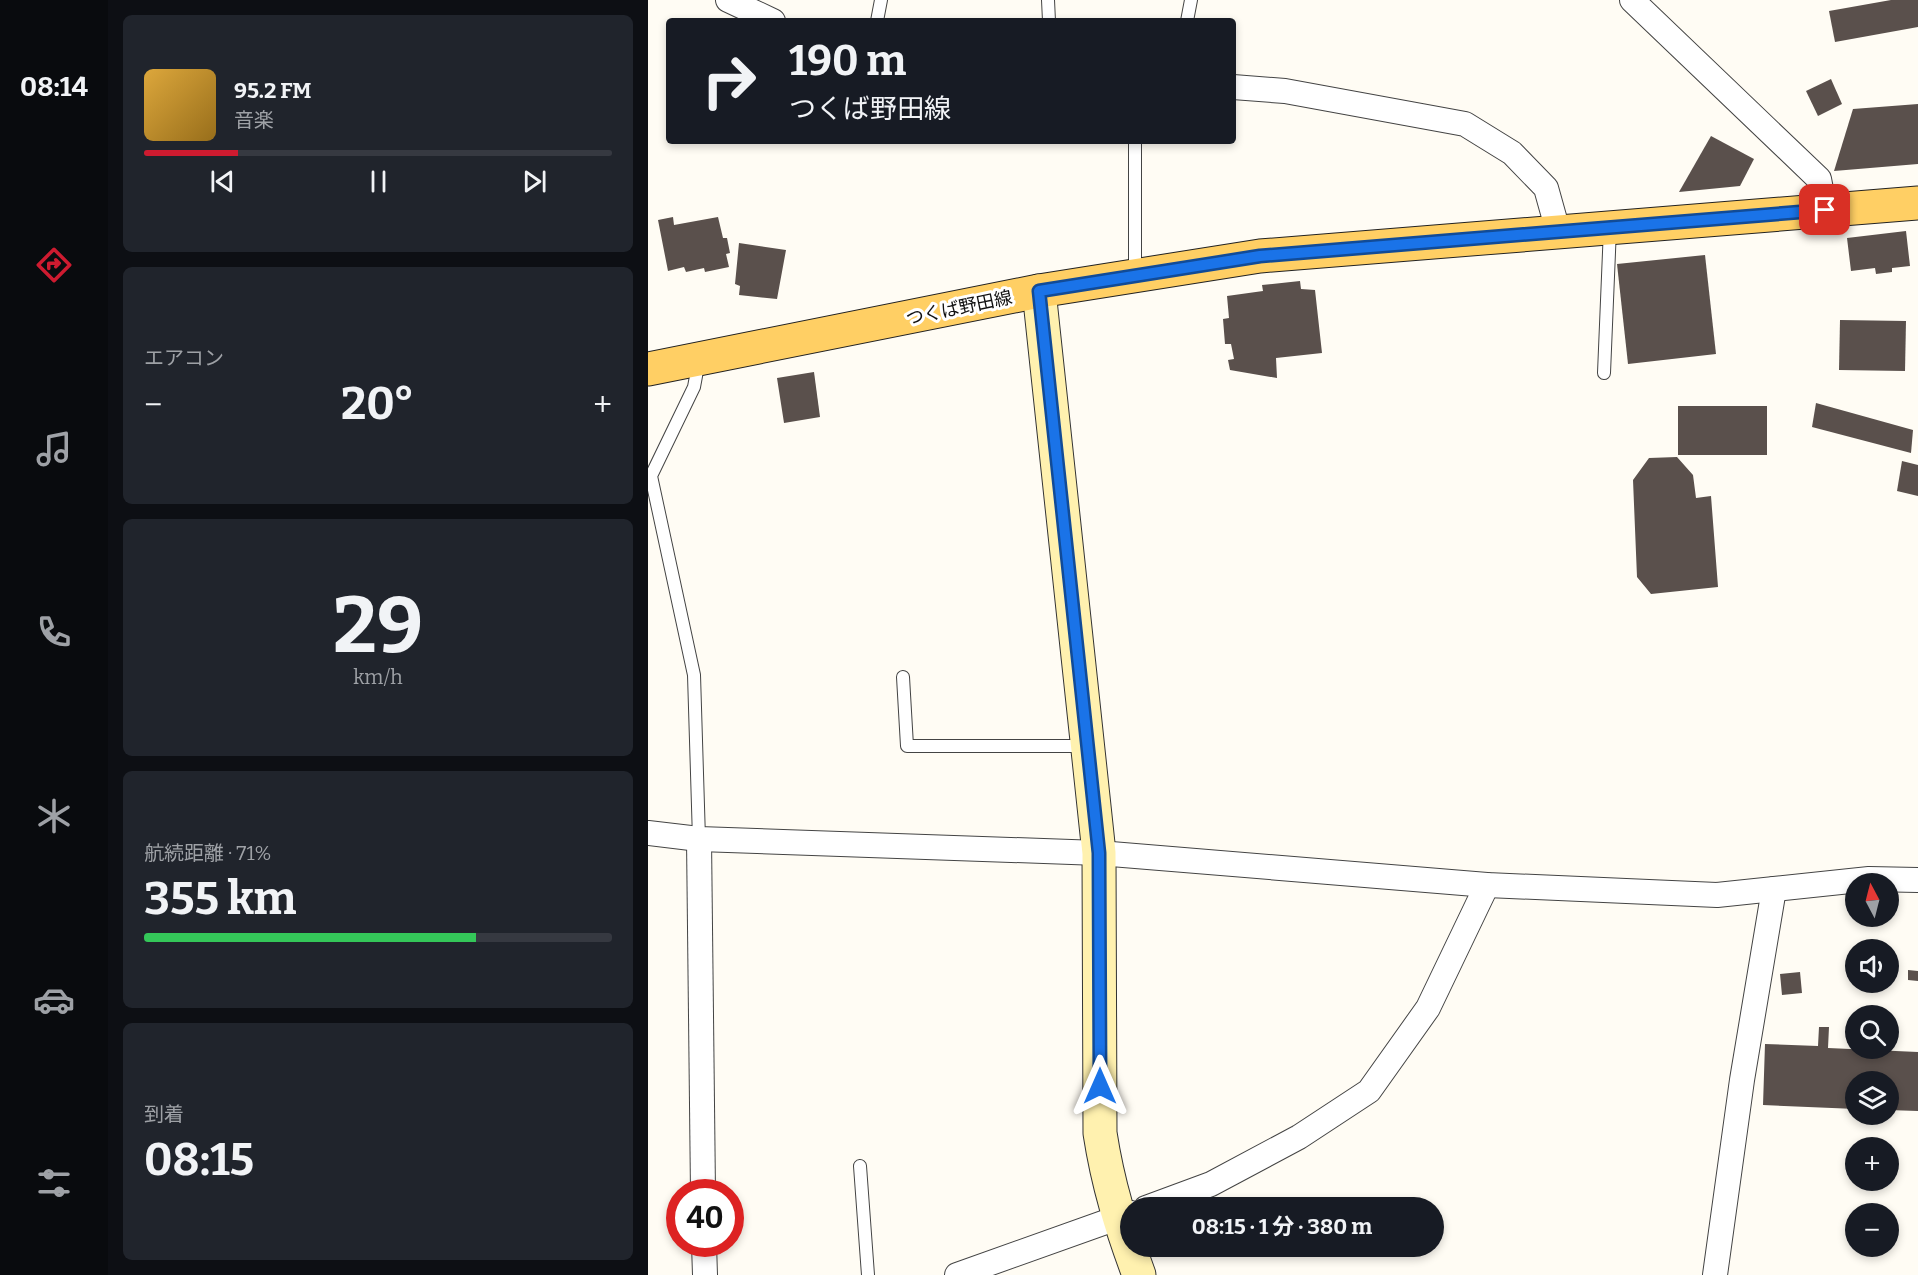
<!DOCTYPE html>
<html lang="ja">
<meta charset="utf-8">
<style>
body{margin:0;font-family:Bitter,"Noto Sans JP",serif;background:#20242c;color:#f1f3f6;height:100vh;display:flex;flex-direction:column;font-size:22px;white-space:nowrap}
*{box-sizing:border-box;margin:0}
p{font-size:20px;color:#9ea1a6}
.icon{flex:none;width:33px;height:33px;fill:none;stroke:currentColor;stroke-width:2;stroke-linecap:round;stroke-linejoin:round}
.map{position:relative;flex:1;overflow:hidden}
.side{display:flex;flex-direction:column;gap:15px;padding:15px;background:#0d0f14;width:540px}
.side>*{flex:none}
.top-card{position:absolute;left:18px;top:18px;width:570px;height:126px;border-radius:6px;box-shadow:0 3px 9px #0003;background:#171b24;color:#f1f3f6;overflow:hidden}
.needle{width:39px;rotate:353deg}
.buttons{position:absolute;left:1197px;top:873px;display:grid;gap:12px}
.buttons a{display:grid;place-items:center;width:54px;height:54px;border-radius:50%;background:#171b24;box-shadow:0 3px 9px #0003;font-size:30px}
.speed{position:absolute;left:18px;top:1179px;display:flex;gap:12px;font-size:30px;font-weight:700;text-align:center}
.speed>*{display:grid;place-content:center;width:78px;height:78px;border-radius:50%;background:#171b24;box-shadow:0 3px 9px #0003;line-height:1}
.speed .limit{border:9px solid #d22;background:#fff;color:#111}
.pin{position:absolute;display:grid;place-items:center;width:51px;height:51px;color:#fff;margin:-26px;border-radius:12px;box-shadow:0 3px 9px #0006}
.me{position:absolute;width:66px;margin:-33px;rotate:0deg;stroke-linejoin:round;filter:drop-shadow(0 0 4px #0008)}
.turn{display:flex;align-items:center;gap:21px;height:126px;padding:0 24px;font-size:27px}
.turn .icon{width:78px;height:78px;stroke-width:2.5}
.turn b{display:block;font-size:42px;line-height:51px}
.big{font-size:45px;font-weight:700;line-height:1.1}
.side .widget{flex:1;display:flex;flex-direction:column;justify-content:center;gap:9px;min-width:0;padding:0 21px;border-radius:9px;background:#20242c}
.side .dial{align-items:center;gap:0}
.dial b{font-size:78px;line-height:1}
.song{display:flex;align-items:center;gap:18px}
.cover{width:72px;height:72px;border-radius:9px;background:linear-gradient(135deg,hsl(40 70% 55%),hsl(40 70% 35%))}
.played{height:6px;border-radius:3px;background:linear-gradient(90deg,#ce1b30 20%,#363941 20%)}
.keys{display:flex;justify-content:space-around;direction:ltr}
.heat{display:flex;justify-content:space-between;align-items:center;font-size:33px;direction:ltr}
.charge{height:9px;border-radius:4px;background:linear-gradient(90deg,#34c759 71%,#363941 0)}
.trip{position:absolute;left:472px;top:1197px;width:324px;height:60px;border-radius:30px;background:#171b24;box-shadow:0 3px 9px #0003;font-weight:700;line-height:60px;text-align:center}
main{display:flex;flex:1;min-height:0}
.menu{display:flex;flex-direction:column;width:108px;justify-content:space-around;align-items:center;background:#090b0e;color:#9ea1a6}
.menu .icon{width:42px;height:42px}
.menu .active{color:#ce1b30}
.menu b{font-size:27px;color:#f1f3f6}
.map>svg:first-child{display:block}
.building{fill:#5a504c}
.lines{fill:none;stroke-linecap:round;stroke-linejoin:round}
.lane-casing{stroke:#444;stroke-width:14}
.street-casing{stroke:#444;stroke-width:26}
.secondary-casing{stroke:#333;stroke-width:35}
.primary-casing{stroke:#222;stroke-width:35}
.lane{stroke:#fff;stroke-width:12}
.street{stroke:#fff;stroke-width:24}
.secondary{stroke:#fff1af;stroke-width:33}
.primary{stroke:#ffcf64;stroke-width:33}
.route-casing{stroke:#114b97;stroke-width:15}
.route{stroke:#1a73e8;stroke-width:10}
.labels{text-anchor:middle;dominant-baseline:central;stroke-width:6;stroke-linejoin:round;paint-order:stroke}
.street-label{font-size:18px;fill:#111;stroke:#fff}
</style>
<main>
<nav class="menu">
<b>08:14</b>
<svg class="icon active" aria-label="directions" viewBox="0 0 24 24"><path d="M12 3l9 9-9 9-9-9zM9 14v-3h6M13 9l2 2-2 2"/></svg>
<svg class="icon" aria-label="music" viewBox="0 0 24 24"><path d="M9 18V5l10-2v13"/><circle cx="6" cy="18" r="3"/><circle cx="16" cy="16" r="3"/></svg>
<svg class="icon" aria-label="phone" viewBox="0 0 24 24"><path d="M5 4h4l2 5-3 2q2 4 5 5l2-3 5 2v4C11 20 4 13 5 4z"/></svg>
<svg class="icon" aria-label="climate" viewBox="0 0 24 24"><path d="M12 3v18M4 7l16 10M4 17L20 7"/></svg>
<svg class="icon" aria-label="car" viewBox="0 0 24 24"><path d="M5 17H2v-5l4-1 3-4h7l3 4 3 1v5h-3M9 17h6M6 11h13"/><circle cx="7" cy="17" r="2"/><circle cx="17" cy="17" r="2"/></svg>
<svg class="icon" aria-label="filters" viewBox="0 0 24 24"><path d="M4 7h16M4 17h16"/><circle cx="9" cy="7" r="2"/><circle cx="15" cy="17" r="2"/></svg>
</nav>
<section class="side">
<div class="widget">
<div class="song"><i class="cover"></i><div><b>95.2 FM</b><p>音楽</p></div></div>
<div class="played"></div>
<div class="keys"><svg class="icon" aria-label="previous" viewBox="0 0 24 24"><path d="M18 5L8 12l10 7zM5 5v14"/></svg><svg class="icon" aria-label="pause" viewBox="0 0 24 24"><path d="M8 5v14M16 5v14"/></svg><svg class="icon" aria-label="next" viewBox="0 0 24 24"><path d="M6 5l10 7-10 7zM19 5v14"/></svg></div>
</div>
<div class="widget"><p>エアコン</p>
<div class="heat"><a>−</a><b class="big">20°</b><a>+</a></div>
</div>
<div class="widget dial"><b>29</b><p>km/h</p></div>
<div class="widget"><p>航続距離 · 71%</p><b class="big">355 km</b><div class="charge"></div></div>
<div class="widget"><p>到着</p><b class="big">08:15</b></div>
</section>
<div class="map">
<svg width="1270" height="1275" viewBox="0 0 1270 1275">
<rect width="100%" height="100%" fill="#fffcf4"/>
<g class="building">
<path d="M1243,0H1270V27L1187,42L1181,11Z"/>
<path d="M1183,79L1194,104L1170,116L1158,91Z"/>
<path d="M1270,104V164L1186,171L1205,109Z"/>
<path d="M1063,136L1106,159L1092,186L1031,192Z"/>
<path d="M25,217L26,225L70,217L75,238H79L82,253L78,254L81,267L57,272L56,268L38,272L36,267L20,271L10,220Z"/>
<path d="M1258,231L1262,266L1244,268V272L1228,274L1227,268L1203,271L1199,238Z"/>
<path d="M91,243L138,250L129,299L91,295L92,286L87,284Z"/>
<path d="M1057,255L1068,354L980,364L969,264Z"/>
<path d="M652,281L653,289L667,290L674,353L628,358L629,378L582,370L580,360L586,359L583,344H577L575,319L581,318L579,296L615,291L614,285Z"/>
<path d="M1192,320L1258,321L1257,371L1191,370Z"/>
<path d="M166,372L172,417L136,423L129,378Z"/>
<path d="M1168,403L1265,430L1263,453L1164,427Z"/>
<rect x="1030" y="406" width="89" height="49"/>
<path d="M1029,457L1045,475L1048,498L1063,496L1070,587L1003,594L989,577L985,480L1001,458Z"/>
<path d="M1254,461L1270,465V496L1249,491Z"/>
<path d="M1260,970L1270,971V981L1260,980Z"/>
<path d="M1152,972L1154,993L1134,995L1132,974Z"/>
<path d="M1171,1027H1181L1180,1048L1270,1052V1111L1240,1110V1082H1208V1109L1115,1105L1117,1044L1170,1046Z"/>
</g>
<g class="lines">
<defs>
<g id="lane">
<path d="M400,0L401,21"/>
<path d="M229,21L233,0"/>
<path d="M539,21L543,0"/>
<path d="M487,275V141"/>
<path d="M51,360L46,387L3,476L46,675L51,839"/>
<path d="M956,373L962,228"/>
<path d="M255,677L259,746H438"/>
<path d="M212,1166L220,1275"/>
</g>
<g id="street">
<path d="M80,0L125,21"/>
<path d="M984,0L1171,179L1177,210"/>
<path d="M585,87L637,91L817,124L864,153L898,188L910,231"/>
<path d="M0,833L51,839L451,853L839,885L1069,895L1221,879L1270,880"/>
<path d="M51,839L55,1192"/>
<path d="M498,1208L563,1184L651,1137L721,1091L780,1008L839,885"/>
<path d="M56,1244L57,1275"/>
<path d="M309,1275L483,1213"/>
<path d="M1067,1275L1094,1080L1126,889"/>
</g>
<path id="secondary" d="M391,291L451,853L452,1133C460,1185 473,1226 491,1275"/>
<path id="primary" d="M0,369L391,291L612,256L1270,203"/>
</defs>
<use href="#lane" class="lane-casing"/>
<use href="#street" class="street-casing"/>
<use href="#secondary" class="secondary-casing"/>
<use href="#primary" class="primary-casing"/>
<use href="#lane" class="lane"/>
<use href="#street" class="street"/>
<use href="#secondary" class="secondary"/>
<use href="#primary" class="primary"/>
</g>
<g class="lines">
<defs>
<path id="route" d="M452,1086L451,853L391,291L612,256L1177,210"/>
</defs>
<use href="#route" class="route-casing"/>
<use href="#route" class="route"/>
</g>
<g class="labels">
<g class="street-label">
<text transform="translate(311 308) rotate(-12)">つくば野田線</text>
</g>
</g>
</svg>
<div class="buttons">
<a><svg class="needle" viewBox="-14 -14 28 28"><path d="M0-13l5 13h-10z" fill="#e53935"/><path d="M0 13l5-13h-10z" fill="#9ea1a6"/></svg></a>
<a><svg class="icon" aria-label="sound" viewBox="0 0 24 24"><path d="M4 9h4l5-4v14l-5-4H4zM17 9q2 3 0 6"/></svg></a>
<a><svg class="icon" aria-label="search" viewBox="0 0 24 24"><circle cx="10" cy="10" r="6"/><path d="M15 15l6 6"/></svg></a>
<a><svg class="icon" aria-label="layers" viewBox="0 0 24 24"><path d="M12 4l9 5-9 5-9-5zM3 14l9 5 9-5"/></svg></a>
<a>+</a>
<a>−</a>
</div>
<div class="speed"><div class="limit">40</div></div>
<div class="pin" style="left:1177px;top:210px;background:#d93025"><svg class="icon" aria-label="arrive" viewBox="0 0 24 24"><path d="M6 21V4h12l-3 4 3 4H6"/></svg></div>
<svg class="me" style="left:452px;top:1086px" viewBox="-20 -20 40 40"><path d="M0-17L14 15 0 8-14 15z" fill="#1a73e8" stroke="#fff" stroke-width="4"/></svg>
<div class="trip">08:15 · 1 分 · 380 m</div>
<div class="top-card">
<div class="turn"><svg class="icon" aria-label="right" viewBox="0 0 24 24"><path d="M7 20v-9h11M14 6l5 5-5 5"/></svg><div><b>190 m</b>つくば野田線</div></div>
</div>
</div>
</main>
